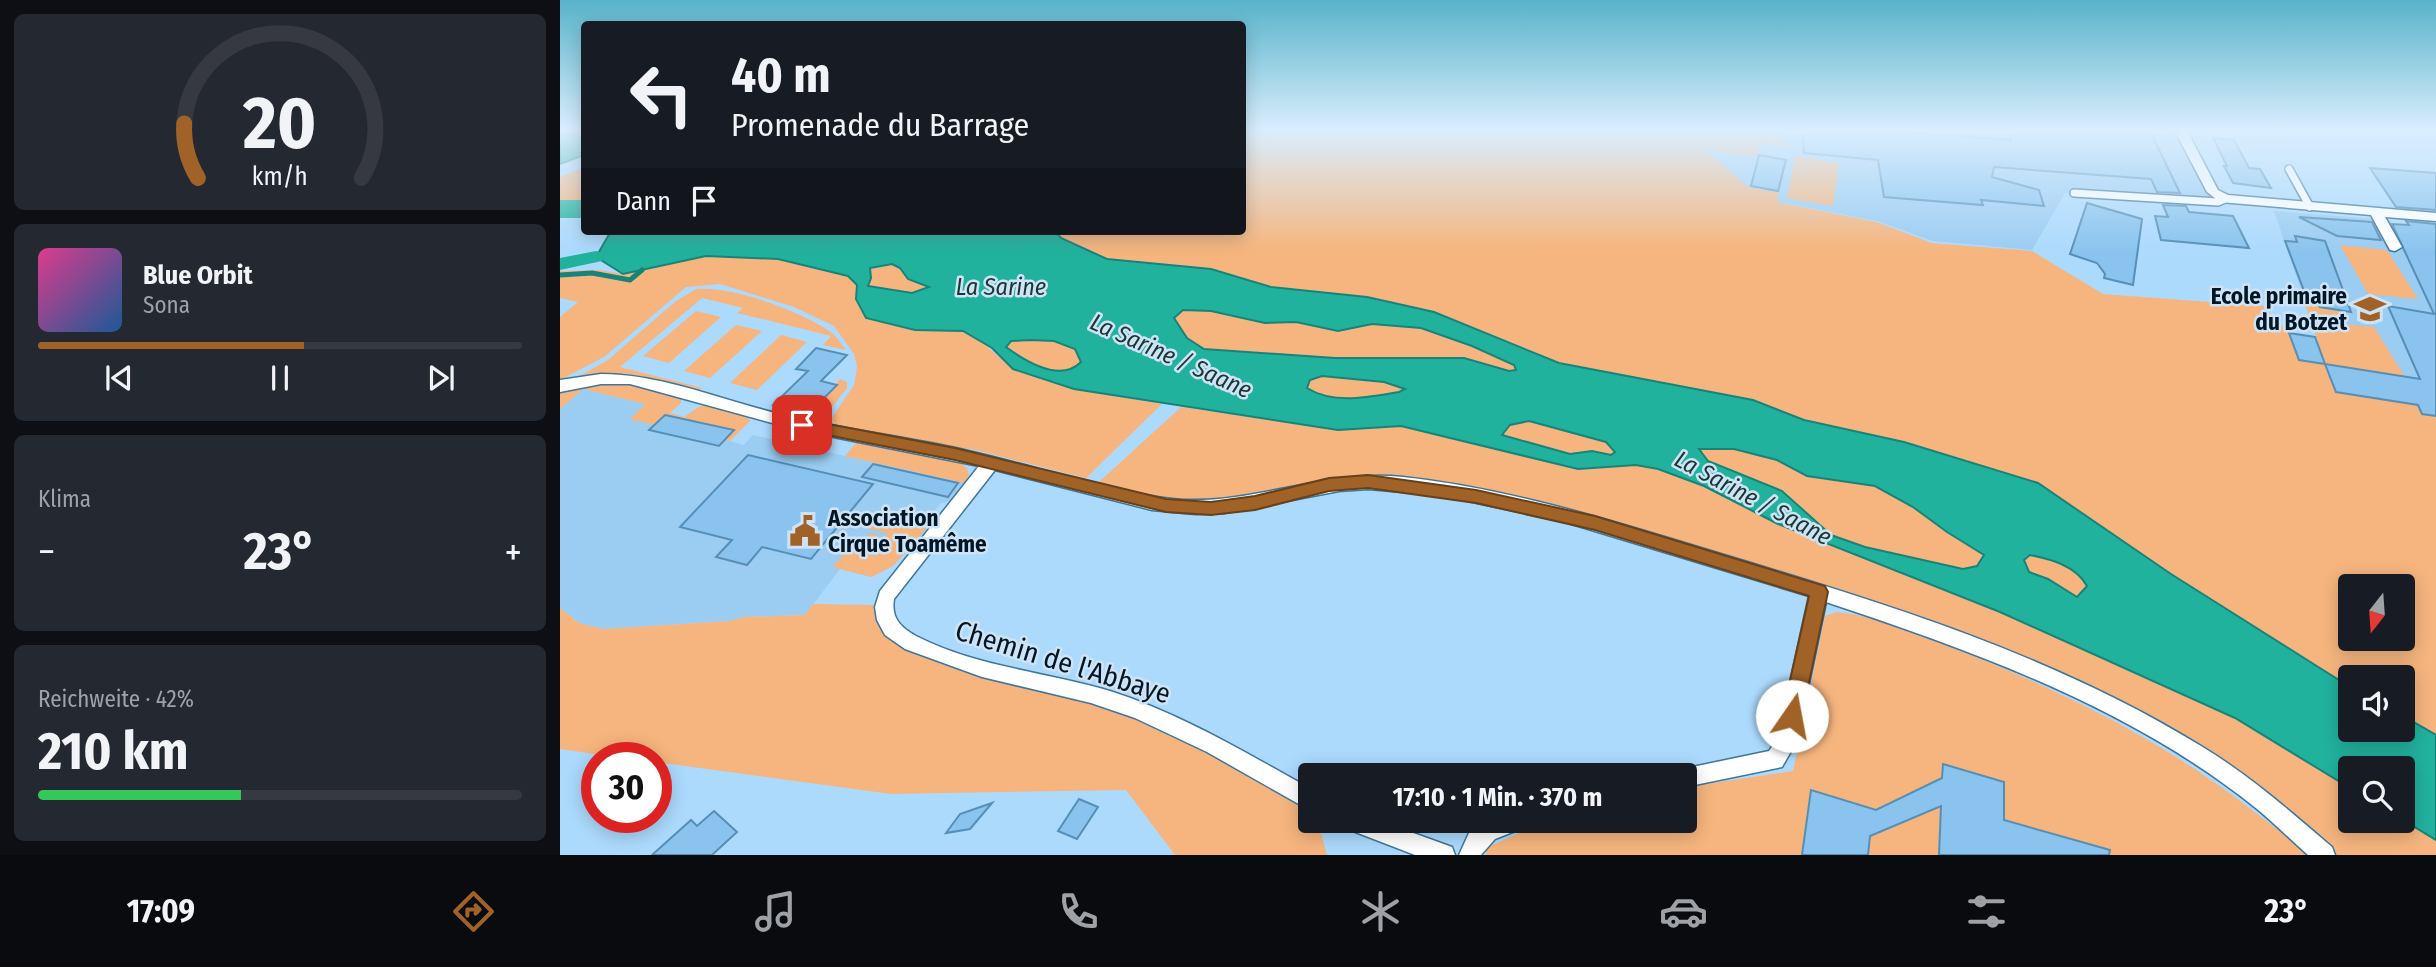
<!DOCTYPE html>
<html lang="de">
<meta charset="utf-8">
<style>
body{margin:0;font-family:"Fira Sans Condensed",sans-serif;background:#242831;color:#f1f3f6;height:100vh;display:flex;flex-direction:column;font-size:26px;white-space:nowrap}
*{box-sizing:border-box;margin:0}
p{font-size:23px;color:#9ea1a6}
.icon{flex:none;width:38px;height:38px;fill:none;stroke:currentColor;stroke-width:2;stroke-linecap:round;stroke-linejoin:round}
.map{position:relative;flex:1;overflow:hidden}
.details{display:flex;flex-direction:column;gap:14px;padding:14px;background:#0d0f14;width:560px}
.details>*{flex:none}
.banner{position:absolute;left:21px;top:21px;width:665px;height:214px;border-radius:7px;box-shadow:0 4px 18px #0003;background:#171b24;color:#f1f3f6;overflow:hidden}
.needle{width:46px;rotate:197deg}
.fabs{position:absolute;left:1778px;top:574px;display:grid;gap:14px}
.fabs a{display:grid;place-items:center;width:77px;height:77px;border-radius:7px;background:#171b24;box-shadow:0 4px 18px #0003;font-size:35px}
.speed{position:absolute;left:21px;top:742px;display:flex;gap:14px;font-size:35px;font-weight:700;text-align:center}
.speed>*{display:grid;place-content:center;width:91px;height:91px;border-radius:50%;background:#171b24;box-shadow:0 4px 18px #0003;line-height:1}
.speed .limit{border:10px solid #d22;background:#fff;color:#111}
.pin{position:absolute;display:grid;place-items:center;width:60px;height:60px;color:#fff;margin:-30px;border-radius:14px;box-shadow:0 4px 10px #0006}
.me{position:absolute;width:77px;margin:-38px;rotate:12deg;stroke-linejoin:round;filter:drop-shadow(0 0 5px #0008)}
.turn{display:flex;align-items:center;gap:24px;height:147px;padding:0 35px;font-size:32px}
.turn .icon{width:91px;height:91px;stroke-width:2.5}
.turn b{display:block;font-size:49px;line-height:60px}
.then{display:flex;align-items:center;height:66px;padding:0 35px;background:#0003;gap:14px;font-size:26px}
.big{font-size:52px;font-weight:700;line-height:1.1}
.details .widget{flex:1;display:flex;flex-direction:column;justify-content:center;gap:10px;min-width:0;padding:0 24px;border-radius:10px;background:#242831}
.details .dial{align-items:center;gap:0}
.dial svg{height:182px;overflow:visible;fill:none;stroke:#363941;stroke-width:7;stroke-linecap:round;text-anchor:middle}
.dial text{fill:#f1f3f6;stroke:none}
.song{display:flex;align-items:center;gap:21px}
.cover{width:84px;height:84px;border-radius:10px;background:linear-gradient(135deg,hsl(330 70% 55%),hsl(210 70% 35%))}
.played{height:7px;border-radius:4px;background:linear-gradient(90deg,#a06227 55%,#363941 55%)}
.keys{display:flex;justify-content:space-around;direction:ltr}
.heat{display:flex;justify-content:space-between;align-items:center;font-size:38px;direction:ltr}
.charge{height:10px;border-radius:5px;background:linear-gradient(90deg,#34c759 42%,#363941 0)}
.trip{position:absolute;left:738px;top:763px;width:399px;height:70px;border-radius:7px;background:#171b24;box-shadow:0 4px 18px #0003;font-weight:700;line-height:70px;text-align:center}
.tabs{display:flex;height:112px;justify-content:space-around;align-items:center;background:#090b0e;color:#9ea1a6}
.tabs .icon{width:49px;height:49px}
.tabs .active{color:#a06227}
.tabs b{font-size:32px;color:#f1f3f6}
main{display:flex;flex:1;min-height:0}
.map>svg:first-child{display:block}
.built{fill:#9bccf2}
.green{fill:#f6b57e;fill-rule:evenodd}
.water{fill:#21b29e;stroke:#17847a;stroke-width:2;fill-rule:evenodd}
.lines{fill:none;stroke-linecap:round;stroke-linejoin:round}
.stream{stroke:#17847a;stroke-width:5}
.canal{fill:#21b29e;fill-rule:evenodd}
.river{fill:#21b29e;fill-rule:evenodd}
.building{fill:#8ac4ee;stroke:#568fb6;stroke-width:2}
.service-casing{stroke:#3e769d;stroke-width:10}
.minor-casing{stroke:#3e769d;stroke-width:3}
.service{stroke:#fff;stroke-width:7}
.minor{fill:#fff;fill-rule:evenodd}
.route{fill:#a06227;stroke:#684019;stroke-width:2}
.labels{text-anchor:middle;dominant-baseline:central;stroke-width:5;stroke-linejoin:round;paint-order:stroke}
.poi-label{font-size:23px;font-weight:bold;fill:#011726;stroke:#cee4f6;text-anchor:end}
.water-label{font-size:24px;font-style:italic;fill:#1b3732;stroke:#cee4f6}
.near-street-label{font-size:28px;fill:#011726;stroke:#cee4f6}
</style>
<main>
<section class="details">
<div class="widget dial"><svg viewBox="0 0 100 80">
<path d="M14 69A42 42 0 1 1 86 69"/>
<path d="M14 69A42 42 0 0 1 8 45" stroke="#a06227"/>
<text x="50" y="56" font-size="32" font-weight="700">20</text>
<text x="50" y="72" font-size="11">km/h</text>
</svg></div>
<div class="widget">
<div class="song"><i class="cover"></i><div><b>Blue Orbit</b><p>Sona</p></div></div>
<div class="played"></div>
<div class="keys"><svg class="icon" aria-label="previous" viewBox="0 0 24 24"><path d="M18 5L8 12l10 7zM5 5v14"/></svg><svg class="icon" aria-label="pause" viewBox="0 0 24 24"><path d="M8 5v14M16 5v14"/></svg><svg class="icon" aria-label="next" viewBox="0 0 24 24"><path d="M6 5l10 7-10 7zM19 5v14"/></svg></div>
</div>
<div class="widget"><p>Klima</p>
<div class="heat"><a>−</a><b class="big">23°</b><a>+</a></div>
</div>
<div class="widget"><p>Reichweite · 42%</p><b class="big">210 km</b><div class="charge"></div></div>
</section>
<div class="map">
<svg width="1876" height="855" viewBox="0 0 1876 855">
<rect width="100%" height="100%" fill="#acdafd"/>
<g class="built">
<path d="M1110,131H1617L1651,197L1595,193L1598,201L1505,193L1472,250L1373,241L1317,221L1213,201L1188,189Z"/>
<path d="M1714,211L1830,220L1876,314V416L1862,414L1858,405L1776,392Z"/>
<path d="M23,389L85,404L94,425L105,415L174,430L166,440L184,445L193,435L404,483L389,501L380,504L369,518L372,522L358,540L333,566L311,577L280,569L245,615L184,617L170,621L43,629L19,623L0,608V409Z"/>
</g>
<g class="green">
<path d="M683,131H1222L1220,140L1228,141L1227,148L1200,143L1197,157L1144,149L1188,187L1219,193L1217,202L1317,222L1372,243L1472,251L1543,294L1703,306L1729,333L1739,360L1765,363L1745,304L1779,310L1783,324L1814,327L1845,377L1765,365L1776,392L1858,405L1862,414L1876,416V735L1843,716V677H1790V687L1611,574L1478,483L1344,442L1244,420L1193,400L999,363L874,312L807,297L711,287L651,269L547,259L500,237L495,231H682ZM1790,586H1843V639H1790Z"/>
<path d="M1235,156L1279,163L1273,206L1227,198Z"/>
<path d="M24,167V204H0V177Z"/>
<path d="M1780,245L1827,250L1858,299L1808,294Z"/>
<path d="M146,256L218,259L288,276L297,285L296,299L355,330L403,331L414,335L453,369L514,389L602,404L526,478L411,449L356,442L275,424L271,419L294,385L297,367L294,354L274,326L234,307L160,284L126,287L44,357L0,380V317L18,302L0,298V271L39,270L63,274Z"/>
<path d="M332,263L340,268L348,279L369,287L366,290L352,293L308,286L311,278L309,268Z"/>
<path d="M136,289C173,286 237,310 268,330C275,334 281,344 286,350L263,345L271,336L177,313L183,308L142,298L60,367L142,388L137,392L69,374L14,379L48,360L116,301Z"/>
<path d="M622,310L651,311L705,323L736,322L778,331L812,324L861,328L912,346L954,365L956,371H949L904,358H775L644,349L627,338L613,318Z"/>
<path d="M136,311L161,317L109,363L83,356Z"/>
<path d="M176,325L202,331L150,378L124,371Z"/>
<path d="M221,335L247,342L197,390L170,383Z"/>
<path d="M471,340L494,341L515,349L521,362C500,383 466,361 446,347L451,341Z"/>
<path d="M762,376L824,382L846,388L839,392C809,397 774,405 746,388L750,380Z"/>
<path d="M280,379L287,382V388L261,421L222,412L226,409L247,415Z"/>
<path d="M48,384L77,385L118,396L121,398V403L110,413L125,417C149,395 160,407 188,416L190,421L170,441L165,440L173,430L105,415L94,425L70,419L85,404L23,389L0,409V392Z"/>
<path d="M621,407L778,430L841,426L1018,469L1076,465L1098,469L1144,486L1218,524L1440,612L1675,718L1790,788V821L1843,820L1876,840V855H1774L1532,689L1401,632L1261,584L1039,516L918,491L810,475L767,478L696,497L653,502L610,499L539,482Z"/>
<path d="M969,421L1046,442L1055,452L1052,455L1032,451L1010,454L942,435L950,425Z"/>
<path d="M296,443L400,463L407,468L409,475L404,483L285,456Z"/>
<path d="M1138,448L1174,449L1217,460L1247,476L1315,486L1353,507L1387,532L1424,554L1417,566L1403,569L1305,547L1271,535L1222,491L1147,461Z"/>
<path d="M343,512L369,518L372,522L333,566L311,577L273,567L292,544L299,546L310,533L321,537L309,540L303,548L305,554C315,558 322,553 328,545L324,538L327,533L306,528L319,519Z"/>
<path d="M1470,555C1491,559 1516,566 1527,585L1517,597L1488,579L1469,572L1464,560Z"/>
<path d="M253,604L315,605L317,614L330,637L595,722L604,734L651,749L741,808L751,817V821L759,826L767,855H615L566,790L331,794L96,762V758H62L0,749V608L19,623L43,629L169,621L184,617L245,615Z"/>
<path d="M1277,612C1311,615 1342,630 1374,641C1484,682 1591,733 1684,804C1706,821 1728,836 1746,855H926V848L985,821H1125V787L1233,771L1265,616Z"/>
</g>
<g class="water">
<path d="M0,131H24V155L0,164Z"/>
<path d="M51,231H495L501,238L547,259L651,269L711,287L807,297L874,312L999,363L1193,400L1244,420L1344,442L1478,483L1611,574L1790,687V730H1843V716L1876,735V840L1843,820V768H1790V788L1675,718L1440,612L1218,524L1144,486L1098,469L1076,465L1018,469L841,426L778,430L514,389L453,369L432,348L403,331L355,330L306,318L296,299L297,285L288,276L218,259L146,256L63,274L36,257ZM332,264L340,268L348,279L369,287L352,293L308,286L311,278L310,268ZM623,310L651,311L705,323L736,322L778,331L812,324L861,328L912,346L954,365L956,370L949,371L904,358H775L644,349L627,338L614,318ZM471,340L494,341L515,349L521,362C500,383 465,361 446,347L451,341ZM762,376L824,382L845,389L839,392C809,397 774,405 747,388L750,380ZM969,421L1046,442L1055,452L1051,455L1032,451L1010,454L942,435L950,425ZM1139,449H1174L1217,460L1247,476L1315,486L1353,507L1387,532L1424,555L1417,566L1403,569L1305,547L1271,535L1222,491L1148,461ZM1470,555C1491,559 1516,566 1527,586L1517,597L1488,579L1469,572L1464,560Z"/>
</g>
<g class="lines">
<path class="stream" d="M0,275L32,273L70,280L82,270"/>
<path class="canal" d="M36,251L42,253L45,257L42,261L0,270V258Z"/>
<rect class="river" x="0" y="200" width="24" height="18"/>
</g>
<g class="building">
<path d="M1242,131H1332L1451,140L1448,131H1590L1620,193L1597,192L1591,179L1434,167L1432,177L1479,190L1484,206L1421,200L1423,205L1324,197L1318,160L1244,153Z"/>
<path d="M1653,138L1674,140L1689,168L1700,169L1711,188L1673,183L1664,166H1667Z"/>
<path d="M1199,155L1226,160L1218,191L1191,186Z"/>
<path d="M1810,168L1876,173V210L1836,207Z"/>
<path d="M1527,203L1582,219L1573,285L1544,278L1545,274L1537,263L1510,254Z"/>
<path d="M1603,205L1626,206L1629,212L1673,216L1689,248L1601,240L1595,216L1608,217Z"/>
<path d="M1739,217L1812,222L1821,240L1777,236Z"/>
<path d="M1846,221L1876,224V416L1862,414L1858,405L1776,392L1765,364L1860,379L1828,306L1874,314L1832,224L1849,225Z"/>
<path d="M1735,236L1765,241L1791,312L1760,307L1757,297L1746,296L1725,241L1737,242Z"/>
<path d="M1729,333L1755,337L1765,364L1739,360Z"/>
<path d="M256,348L287,355L261,381L277,385L247,415L213,405L248,371L236,369Z"/>
<path d="M105,415L174,430L159,446L89,430Z"/>
<path d="M188,455L313,484L251,559L202,547L187,565L156,557L172,540L120,527Z"/>
<path d="M313,464L398,483L388,497L302,477Z"/>
<path d="M1383,764L1444,782V820L1550,850L1549,855H1379L1381,806L1310,836L1308,855H1242L1251,790L1316,810L1382,778Z"/>
<path d="M519,799L538,807L517,839L498,831Z"/>
<path d="M432,803L410,829L386,833L400,814Z"/>
<path d="M154,811L177,832L152,855H92L131,820L137,826Z"/>
</g>
<g class="lines">
<defs>
<g id="service">
<path d="M1729,169L1750,207"/>
<path d="M1514,193L1658,202L1665,199"/>
</g>
<g id="minor">
<path d="M1615,131H1627L1658,190L1668,195L1876,213V221L1825,217L1842,247L1835,251L1830,250L1811,215L1660,202L1647,192Z"/>
<path d="M41,374C101,374 161,400 220,414C279,429 340,436 400,449C466,464 531,485 597,497C680,512 759,468 843,477C953,489 1059,523 1164,555C1328,604 1495,656 1641,746C1689,775 1730,811 1772,847L1775,855H1748C1731,840 1714,823 1697,809C1572,708 1416,652 1266,602L1237,741L1222,767L1125,787V775H1116L1118,770L1209,751L1218,738L1249,596L1005,522L880,495L808,489L779,491L664,513L635,514L592,510L435,470L334,599C331,618 340,627 356,636C416,667 487,672 550,691C622,714 686,753 751,789V811L647,752L575,718L531,703L422,677L345,649L325,635L317,620L315,607L320,591L419,466L238,430L70,384H41L0,392V380Z"/>
<path d="M782,821H820L892,847L895,855H855L785,828Z"/>
<path d="M928,821H966L963,828L935,839L921,855H899L909,833Z"/>
</g>
</defs>
<use href="#service" class="service-casing"/>
<use href="#minor" class="minor-casing"/>
<use href="#service" class="service"/>
<use href="#minor" class="minor"/>
</g>
<linearGradient id="sky" x2="0" y2="1"><stop stop-color="#58b3ca"/><stop offset="0.52" stop-color="#daeefe"/><stop offset="1" stop-color="#daeefe" stop-opacity="0"/></linearGradient>
<rect width="1876" height="251" fill="url(#sky)"/>
<path class="route" d="M242,419L395,448L606,499L651,502L695,496L769,478L808,475L916,490L1035,516L1265,586L1268,592L1242,716L1239,723L1232,726L1225,723L1222,716L1249,596L1035,530L916,503L808,488L769,491L695,510L651,515L606,512L395,460L236,429L234,425Z"/>
<defs>
<symbol id="school-bare" viewBox="-9 -9 18 18"><path d="M0-5L7-2L0 1L-7-2ZM-4 1L0 2.5L4 1V4Q0 6-4 4Z" fill="#a06227" stroke="#cee4f6" stroke-width="2.5" paint-order="stroke"/></symbol>
<symbol id="civic-bare" viewBox="-9 -9 18 18"><path d="M-.6-6.5H3V-4.5H.6V-3L4-1V1h2V6H-6V1h2V-1L-.6-3ZM-1.2 2.5V6h2.4V2.5Z" fill="#a06227" stroke="#cee4f6" stroke-width="2.5" paint-order="stroke"/></symbol>
</defs>
<g fill-rule="evenodd">
<use href="#school-bare" x="1788" y="287" width="44" height="44"/>
<use href="#civic-bare" x="223" y="509" width="44" height="44"/>
</g>
<g class="labels">
<g class="poi-label">
<text x="1787" y="296">Ecole primaire<tspan x="1787" dy="26">du Botzet</tspan></text>
<text x="268" y="518" text-anchor="start">Association<tspan x="268" dy="26">Cirque Toamême</tspan></text>
</g>
<g class="water-label">
<text x="441" y="287">La Sarine</text>
<text transform="translate(611 356) rotate(24)">La Sarine / Saane</text>
<text transform="translate(1193 498) rotate(28)">La Sarine / Saane</text>
</g>
<g class="near-street-label">
<text transform="translate(503 662) rotate(17)">Chemin de l'Abbaye</text>
</g>
</g>
</svg>
<div class="fabs">
<a><svg class="needle" viewBox="-14 -14 28 28"><path d="M0-13l5 13h-10z" fill="#e53935"/><path d="M0 13l5-13h-10z" fill="#9ea1a6"/></svg></a>
<a><svg class="icon" aria-label="sound" viewBox="0 0 24 24"><path d="M4 9h4l5-4v14l-5-4H4zM17 9q2 3 0 6"/></svg></a>
<a><svg class="icon" aria-label="search" viewBox="0 0 24 24"><circle cx="10" cy="10" r="6"/><path d="M15 15l6 6"/></svg></a>
</div>
<div class="speed"><div class="limit">30</div></div>
<div class="pin" style="left:242px;top:425px;background:#d93025"><svg class="icon" aria-label="arrive" viewBox="0 0 24 24"><path d="M6 21V4h12l-3 4 3 4H6"/></svg></div>
<svg class="me" style="left:1232px;top:716px" viewBox="-20 -20 40 40"><circle r="19" fill="#fff"/><path d="M0-13L10 11 0 6-10 11z" fill="#a06227"/></svg>
<div class="trip">17:10 · 1 Min. · 370 m</div>
<div class="banner">
<div class="turn"><svg class="icon" aria-label="left" viewBox="0 0 24 24"><path d="M17 20v-9H6M10 6l-5 5 5 5"/></svg><div><b>40 m</b>Promenade du Barrage</div></div>
<div class="then">Dann<svg class="icon" aria-label="arrive" viewBox="0 0 24 24"><path d="M6 21V4h12l-3 4 3 4H6"/></svg></div>
</div>
</div>
</main>
<nav class="tabs">
<b>17:09</b>
<svg class="icon active" aria-label="directions" viewBox="0 0 24 24"><path d="M12 3l9 9-9 9-9-9zM9 14v-3h6M13 9l2 2-2 2"/></svg>
<svg class="icon" aria-label="music" viewBox="0 0 24 24"><path d="M9 18V5l10-2v13"/><circle cx="6" cy="18" r="3"/><circle cx="16" cy="16" r="3"/></svg>
<svg class="icon" aria-label="phone" viewBox="0 0 24 24"><path d="M5 4h4l2 5-3 2q2 4 5 5l2-3 5 2v4C11 20 4 13 5 4z"/></svg>
<svg class="icon" aria-label="climate" viewBox="0 0 24 24"><path d="M12 3v18M4 7l16 10M4 17L20 7"/></svg>
<svg class="icon" aria-label="car" viewBox="0 0 24 24"><path d="M5 17H2v-5l4-1 3-4h7l3 4 3 1v5h-3M9 17h6M6 11h13"/><circle cx="7" cy="17" r="2"/><circle cx="17" cy="17" r="2"/></svg>
<svg class="icon" aria-label="filters" viewBox="0 0 24 24"><path d="M4 7h16M4 17h16"/><circle cx="9" cy="7" r="2"/><circle cx="15" cy="17" r="2"/></svg>
<b>23°</b>
</nav>
